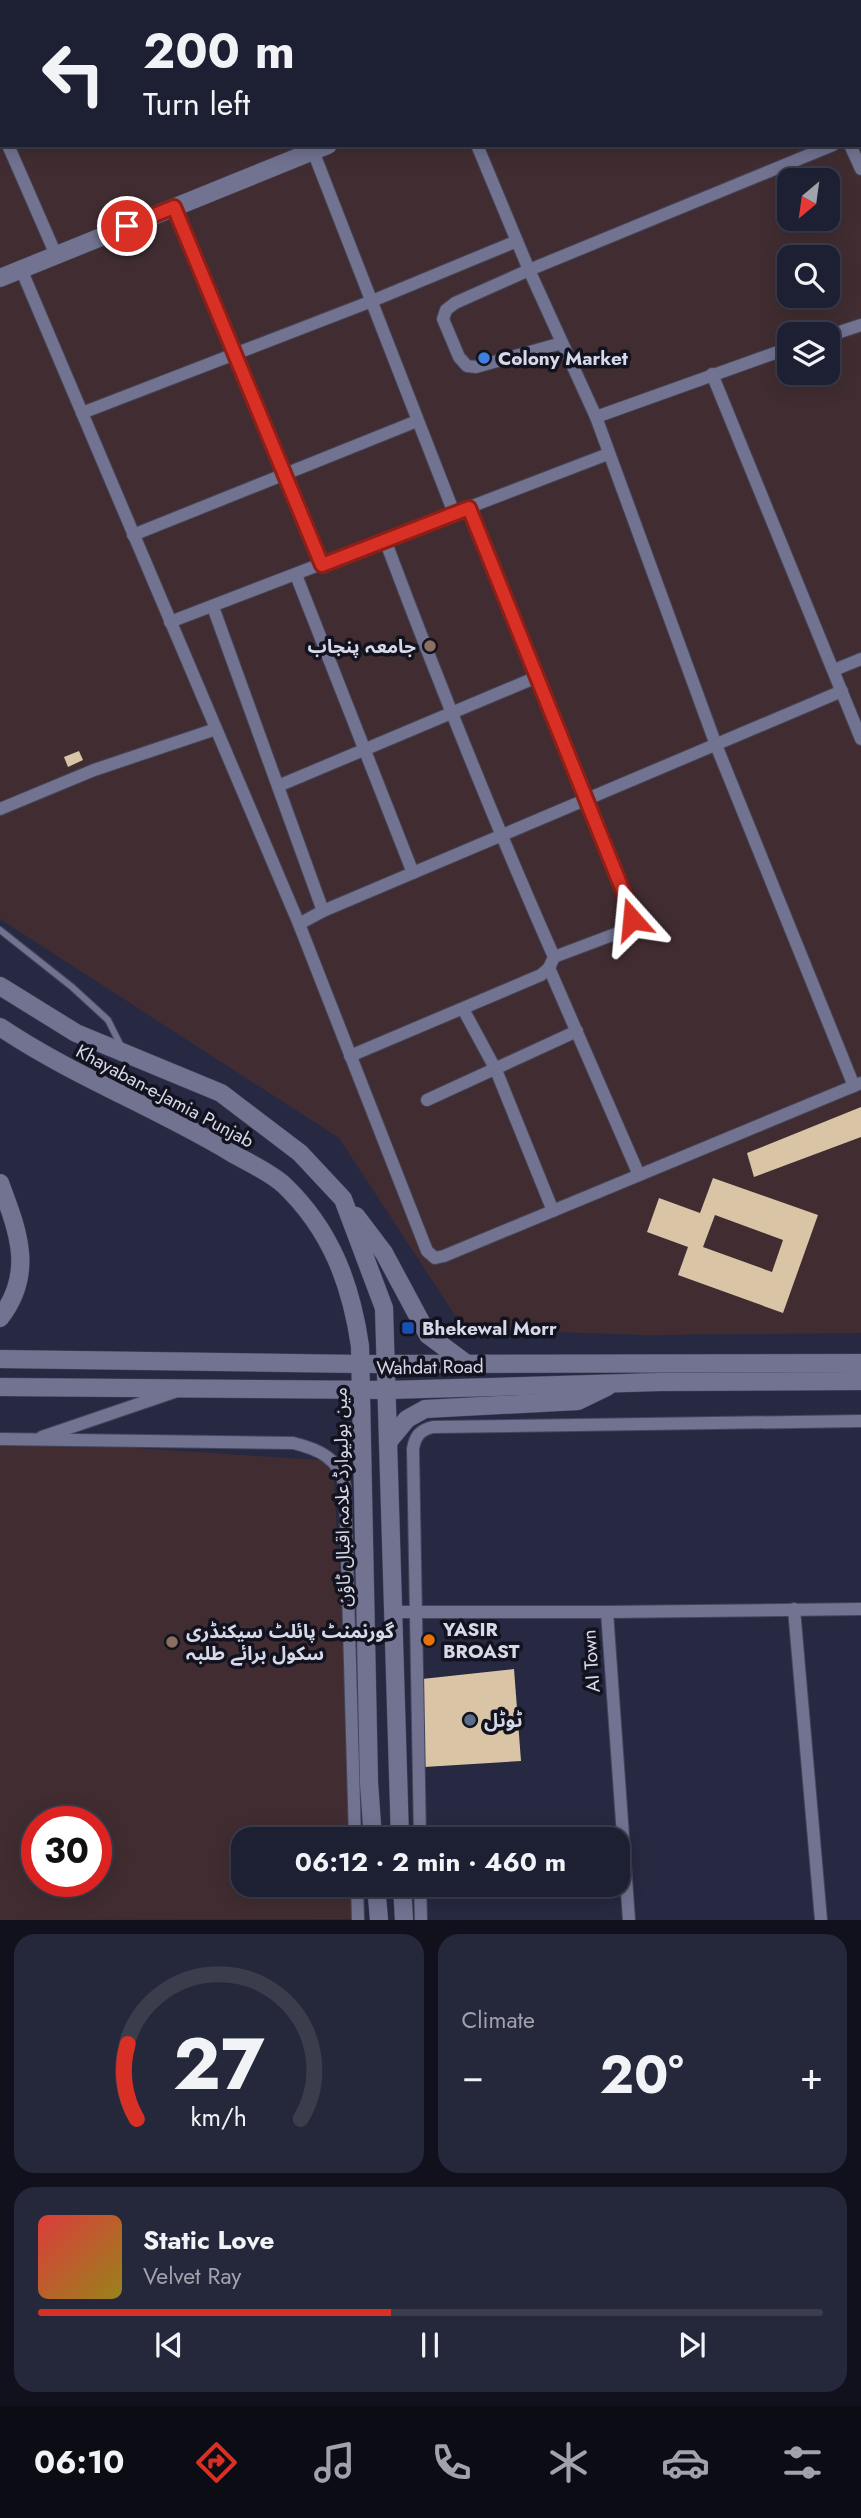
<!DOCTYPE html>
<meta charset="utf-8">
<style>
body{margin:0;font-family:Jost,"Noto Sans Arabic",sans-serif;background:#25273a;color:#f1f3f6;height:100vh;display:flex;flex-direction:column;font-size:26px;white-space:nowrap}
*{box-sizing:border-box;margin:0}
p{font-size:23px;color:#a0a2ac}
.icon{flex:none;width:38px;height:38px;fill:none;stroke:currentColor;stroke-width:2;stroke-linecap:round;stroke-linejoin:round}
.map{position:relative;height:1920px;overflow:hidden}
.sheet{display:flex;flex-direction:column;gap:14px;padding:14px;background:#10111c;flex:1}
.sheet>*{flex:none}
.hud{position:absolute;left:0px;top:0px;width:861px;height:147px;box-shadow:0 4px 18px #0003,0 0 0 2px #3b3d4d;background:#1d1f32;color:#f1f3f6;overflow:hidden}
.needle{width:46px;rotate:209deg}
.tools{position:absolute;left:777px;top:168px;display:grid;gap:14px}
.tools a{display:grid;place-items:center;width:63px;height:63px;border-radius:14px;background:#1d1f32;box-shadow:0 4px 18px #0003,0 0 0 2px #3b3d4d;font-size:35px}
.speed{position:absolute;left:21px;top:1806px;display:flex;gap:14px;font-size:35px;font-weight:700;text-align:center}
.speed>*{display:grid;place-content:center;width:91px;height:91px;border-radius:50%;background:#1d1f32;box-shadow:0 4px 18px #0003,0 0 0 2px #3b3d4d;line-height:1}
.speed .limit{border:10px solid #d22;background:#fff;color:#111}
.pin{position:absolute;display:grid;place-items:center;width:60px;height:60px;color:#fff;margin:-30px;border:4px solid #fff;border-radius:50%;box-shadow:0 2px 7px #0007}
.me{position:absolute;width:77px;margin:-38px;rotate:342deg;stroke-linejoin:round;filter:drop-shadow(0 0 5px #0008)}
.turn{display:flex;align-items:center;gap:24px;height:147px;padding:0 28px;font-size:32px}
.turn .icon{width:91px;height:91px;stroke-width:2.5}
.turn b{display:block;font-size:49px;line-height:60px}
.big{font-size:52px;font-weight:700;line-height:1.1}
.sheet .card{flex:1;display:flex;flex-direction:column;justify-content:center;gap:10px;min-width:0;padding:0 24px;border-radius:21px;background:#25273a}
.sheet .dial{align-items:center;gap:0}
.dial svg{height:182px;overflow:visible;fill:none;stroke:#3b3d4d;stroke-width:7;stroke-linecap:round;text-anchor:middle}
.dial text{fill:#f1f3f6;stroke:none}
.song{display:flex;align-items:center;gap:21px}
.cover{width:84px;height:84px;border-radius:10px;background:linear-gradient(135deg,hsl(0 70% 55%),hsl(50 70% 35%))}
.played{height:7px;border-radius:4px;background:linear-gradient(90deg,#d93025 45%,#3b3d4d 45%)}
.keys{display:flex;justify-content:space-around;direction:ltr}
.heat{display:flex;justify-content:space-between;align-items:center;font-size:38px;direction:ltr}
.sheet .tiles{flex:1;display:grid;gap:14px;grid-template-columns:1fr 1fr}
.card:last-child{grid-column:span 2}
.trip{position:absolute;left:231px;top:1827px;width:399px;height:70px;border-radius:21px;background:#1d1f32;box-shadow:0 4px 18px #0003,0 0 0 2px #3b3d4d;font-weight:700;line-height:70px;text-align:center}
.menu{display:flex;height:112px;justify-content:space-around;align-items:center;background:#0c0c14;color:#a0a2ac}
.menu .icon{width:49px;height:49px}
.menu .current{color:#d93025}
.menu b{font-size:32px;color:#f1f3f6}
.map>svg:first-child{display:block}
.education{fill:#412d31;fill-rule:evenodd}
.building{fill:#d9c5a6;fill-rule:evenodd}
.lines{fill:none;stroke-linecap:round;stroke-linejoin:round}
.lane-casing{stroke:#44455a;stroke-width:8}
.street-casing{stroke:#44455a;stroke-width:14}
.secondary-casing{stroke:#44455a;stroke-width:19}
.lane{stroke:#717391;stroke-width:6}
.street{stroke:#717391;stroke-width:12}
.secondary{stroke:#717391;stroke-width:18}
.route-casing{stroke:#8d1f18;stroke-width:18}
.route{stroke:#d93025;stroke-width:12}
.shop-dot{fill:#3f7fe0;stroke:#12131e;stroke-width:2.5}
.education-dot{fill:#8d6e63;stroke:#12131e;stroke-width:2.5}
.transit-dot{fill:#1a4fb4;stroke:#12131e;stroke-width:2.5}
.food-dot{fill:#e8710a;stroke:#12131e;stroke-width:2.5}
.service-dot{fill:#5c6f8a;stroke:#12131e;stroke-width:2.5}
.labels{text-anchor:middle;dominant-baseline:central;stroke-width:7;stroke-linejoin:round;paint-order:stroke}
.poi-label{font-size:19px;font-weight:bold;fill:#d7d9ea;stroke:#12131e;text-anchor:start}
.street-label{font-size:19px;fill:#d7d9ea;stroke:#12131e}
</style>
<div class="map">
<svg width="861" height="1920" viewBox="0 0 861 1920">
<rect width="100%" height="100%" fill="#272942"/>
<g class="education">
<path d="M0,0H861V1333L645,1335L464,1329L339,1138L0,919ZM2,2H859V145H2ZM789,180H828V219H789ZM789,257H828V296H789ZM789,334H828V373H789Z"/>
<path d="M0,1439L333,1461L354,1839H243V1885H357L359,1919L0,1920ZM37,1822H96V1881H37Z"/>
</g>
<g class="building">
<path d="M79,751L83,760L68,767L64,757Z"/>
<path d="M861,1107V1137L754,1177L747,1153Z"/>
<path d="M713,1178L818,1215L783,1313L678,1275L688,1247L647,1232L659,1198L700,1213ZM715,1215L783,1240L772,1272L703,1247Z"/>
<path d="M514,1669L521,1761L424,1767L422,1679Z"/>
</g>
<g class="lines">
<defs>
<path id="lane" d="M0,930L72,987L108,1020L121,1046"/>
<g id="street">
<path d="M788,0L789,2"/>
<path d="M0,128L2,132"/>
<path d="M859,134H861"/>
<path d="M8,145L56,255"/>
<path d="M477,145L529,270L596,417"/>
<path d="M850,145L861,169"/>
<path d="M313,151L454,513"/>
<path d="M174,207L322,565"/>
<path d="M21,269L299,924L427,1251L435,1258L444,1256L861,1083"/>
<path d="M828,336L861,325"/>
<path d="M562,343L476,367L467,366L459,357L443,319L446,310L455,303L529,270L833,145"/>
<path d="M789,348L596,417L716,745L854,1086"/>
<path d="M712,374L861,739"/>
<path d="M82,413L372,301L517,241"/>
<path d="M469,507L631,911L629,925L623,931L554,957"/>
<path d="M133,535L417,421"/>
<path d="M296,575L413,873"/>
<path d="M213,607L323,911"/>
<path d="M170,622L608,454"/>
<path d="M834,670L861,659"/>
<path d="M278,786L537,677"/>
<path d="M0,809L94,770L216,729"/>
<path d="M299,924L323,911L842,691"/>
<path d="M549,968L639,1175"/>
<path d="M463,1009L496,1070L553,1211"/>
<path d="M350,1056L541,975L549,968L554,957C493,819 438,681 385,540"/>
<path d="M427,1100L577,1031"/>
<path d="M42,1437L174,1392"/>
<path d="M0,1439L293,1443C319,1449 340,1459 345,1487L355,1839"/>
<path d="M794,1609L821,1920"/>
<path d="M393,1612H607L861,1609"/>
<path d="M607,1612L629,1920"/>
<path d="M420,1839L413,1449C415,1436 420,1430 433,1427L861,1421"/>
<path d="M357,1885L358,1920"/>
<path d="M420,1885L421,1920"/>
</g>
<g id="secondary">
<path d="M684,2L689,0"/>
<path d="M0,278L328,145"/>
<path d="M0,986L76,1033L221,1093L300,1153L343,1199L384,1308L400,1839"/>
<path d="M0,1027C73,1076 155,1107 230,1152C247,1162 270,1172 284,1185C331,1230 351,1284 360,1346L369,1783L373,1839"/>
<path d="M0,1183C18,1231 35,1273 0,1318"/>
<path d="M356,1216L384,1253L428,1335L467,1364"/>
<path d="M0,1359L361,1364L861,1363"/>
<path d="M0,1387L388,1390L660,1382L861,1381"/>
<path d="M388,1442L407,1419L425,1409L578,1401L607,1387"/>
<path d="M376,1885L379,1920"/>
<path d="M402,1885L404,1920"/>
</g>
</defs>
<use href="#lane" class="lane-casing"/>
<use href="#street" class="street-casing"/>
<use href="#secondary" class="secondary-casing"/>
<use href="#lane" class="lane"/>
<use href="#street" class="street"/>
<use href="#secondary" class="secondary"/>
</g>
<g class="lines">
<defs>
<path id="route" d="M127,226L174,207L322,565L469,508L631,911L632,919"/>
</defs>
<use href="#route" class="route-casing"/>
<use href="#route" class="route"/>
</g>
<circle class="shop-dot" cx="484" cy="358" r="7"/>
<g class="education-dot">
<circle cx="430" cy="646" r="7"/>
<circle cx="172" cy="1642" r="7"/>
</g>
<rect class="transit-dot" x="401" y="1321" width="14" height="14" rx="3.5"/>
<circle class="food-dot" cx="429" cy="1640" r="7"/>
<circle class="service-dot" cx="470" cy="1720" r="7"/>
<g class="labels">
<g class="poi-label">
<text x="498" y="358">Colony Market</text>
<text x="416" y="646" text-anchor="end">جامعہ پنجاب</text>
<text x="422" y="1328">Bhekewal Morr</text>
<text x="443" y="1629">YASIR<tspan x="443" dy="22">BROAST</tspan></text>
<text x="186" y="1631">گورنمنٹ پائلٹ سیکنڈری<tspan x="186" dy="22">سکول برائے طلبہ</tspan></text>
<text x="484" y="1720">ٹوٹل</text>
</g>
<g class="street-label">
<text transform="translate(165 1096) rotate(28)">Khayaban-e-Jamia Punjab</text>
<text transform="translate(430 1367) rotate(-1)">Wahdat Road</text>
<text transform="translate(342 1497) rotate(-91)">مین بولیوارڈ علامہ اقبال ٹاؤن</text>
<text transform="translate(591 1661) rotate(-94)">AI Town</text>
</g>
</g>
</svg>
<div class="tools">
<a><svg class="needle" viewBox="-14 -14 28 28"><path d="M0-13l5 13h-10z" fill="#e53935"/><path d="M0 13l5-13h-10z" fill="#a0a2ac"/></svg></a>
<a><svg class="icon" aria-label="search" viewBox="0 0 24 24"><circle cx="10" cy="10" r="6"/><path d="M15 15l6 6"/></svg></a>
<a><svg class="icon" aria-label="layers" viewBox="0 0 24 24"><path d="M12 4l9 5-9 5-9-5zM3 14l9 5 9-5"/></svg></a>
</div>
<div class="speed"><div class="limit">30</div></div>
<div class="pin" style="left:127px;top:226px;background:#d93025"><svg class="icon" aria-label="arrive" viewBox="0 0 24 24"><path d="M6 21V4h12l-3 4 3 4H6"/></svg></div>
<svg class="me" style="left:632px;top:919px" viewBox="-20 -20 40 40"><path d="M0-17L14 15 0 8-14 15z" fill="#d93025" stroke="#fff" stroke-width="4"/></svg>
<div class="trip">06:12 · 2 min · 460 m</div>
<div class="hud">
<div class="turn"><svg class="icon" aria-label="left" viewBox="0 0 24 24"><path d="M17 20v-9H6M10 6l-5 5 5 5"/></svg><div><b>200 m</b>Turn left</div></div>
</div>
</div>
<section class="sheet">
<div class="tiles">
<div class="card dial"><svg viewBox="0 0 100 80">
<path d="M14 69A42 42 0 1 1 86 69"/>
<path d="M14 69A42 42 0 0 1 10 36" stroke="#d93025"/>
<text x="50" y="56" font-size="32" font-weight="700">27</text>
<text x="50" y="72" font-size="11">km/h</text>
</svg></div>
<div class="card"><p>Climate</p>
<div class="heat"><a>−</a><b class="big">20°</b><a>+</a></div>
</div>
<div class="card">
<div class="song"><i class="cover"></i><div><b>Static Love</b><p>Velvet Ray</p></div></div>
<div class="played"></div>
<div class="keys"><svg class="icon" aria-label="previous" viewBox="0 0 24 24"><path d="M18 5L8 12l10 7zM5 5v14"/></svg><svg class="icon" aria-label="pause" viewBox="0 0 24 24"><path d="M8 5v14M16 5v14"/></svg><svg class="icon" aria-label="next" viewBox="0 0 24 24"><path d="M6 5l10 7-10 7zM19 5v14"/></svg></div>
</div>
</div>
</section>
<nav class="menu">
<b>06:10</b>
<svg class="icon current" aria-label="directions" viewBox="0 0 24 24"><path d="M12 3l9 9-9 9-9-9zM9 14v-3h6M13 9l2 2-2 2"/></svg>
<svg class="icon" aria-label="music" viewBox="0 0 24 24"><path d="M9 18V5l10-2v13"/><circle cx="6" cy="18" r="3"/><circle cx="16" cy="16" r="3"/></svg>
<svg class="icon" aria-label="phone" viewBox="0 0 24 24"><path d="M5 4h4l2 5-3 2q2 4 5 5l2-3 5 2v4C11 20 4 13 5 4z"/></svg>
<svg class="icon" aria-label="climate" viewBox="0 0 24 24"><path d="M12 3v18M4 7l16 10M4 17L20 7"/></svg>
<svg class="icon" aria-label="car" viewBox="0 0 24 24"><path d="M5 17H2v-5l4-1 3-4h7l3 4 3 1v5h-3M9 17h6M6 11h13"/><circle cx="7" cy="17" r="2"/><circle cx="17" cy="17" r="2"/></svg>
<svg class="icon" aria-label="filters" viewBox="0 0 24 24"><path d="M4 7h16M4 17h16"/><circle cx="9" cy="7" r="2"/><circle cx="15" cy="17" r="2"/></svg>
</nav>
